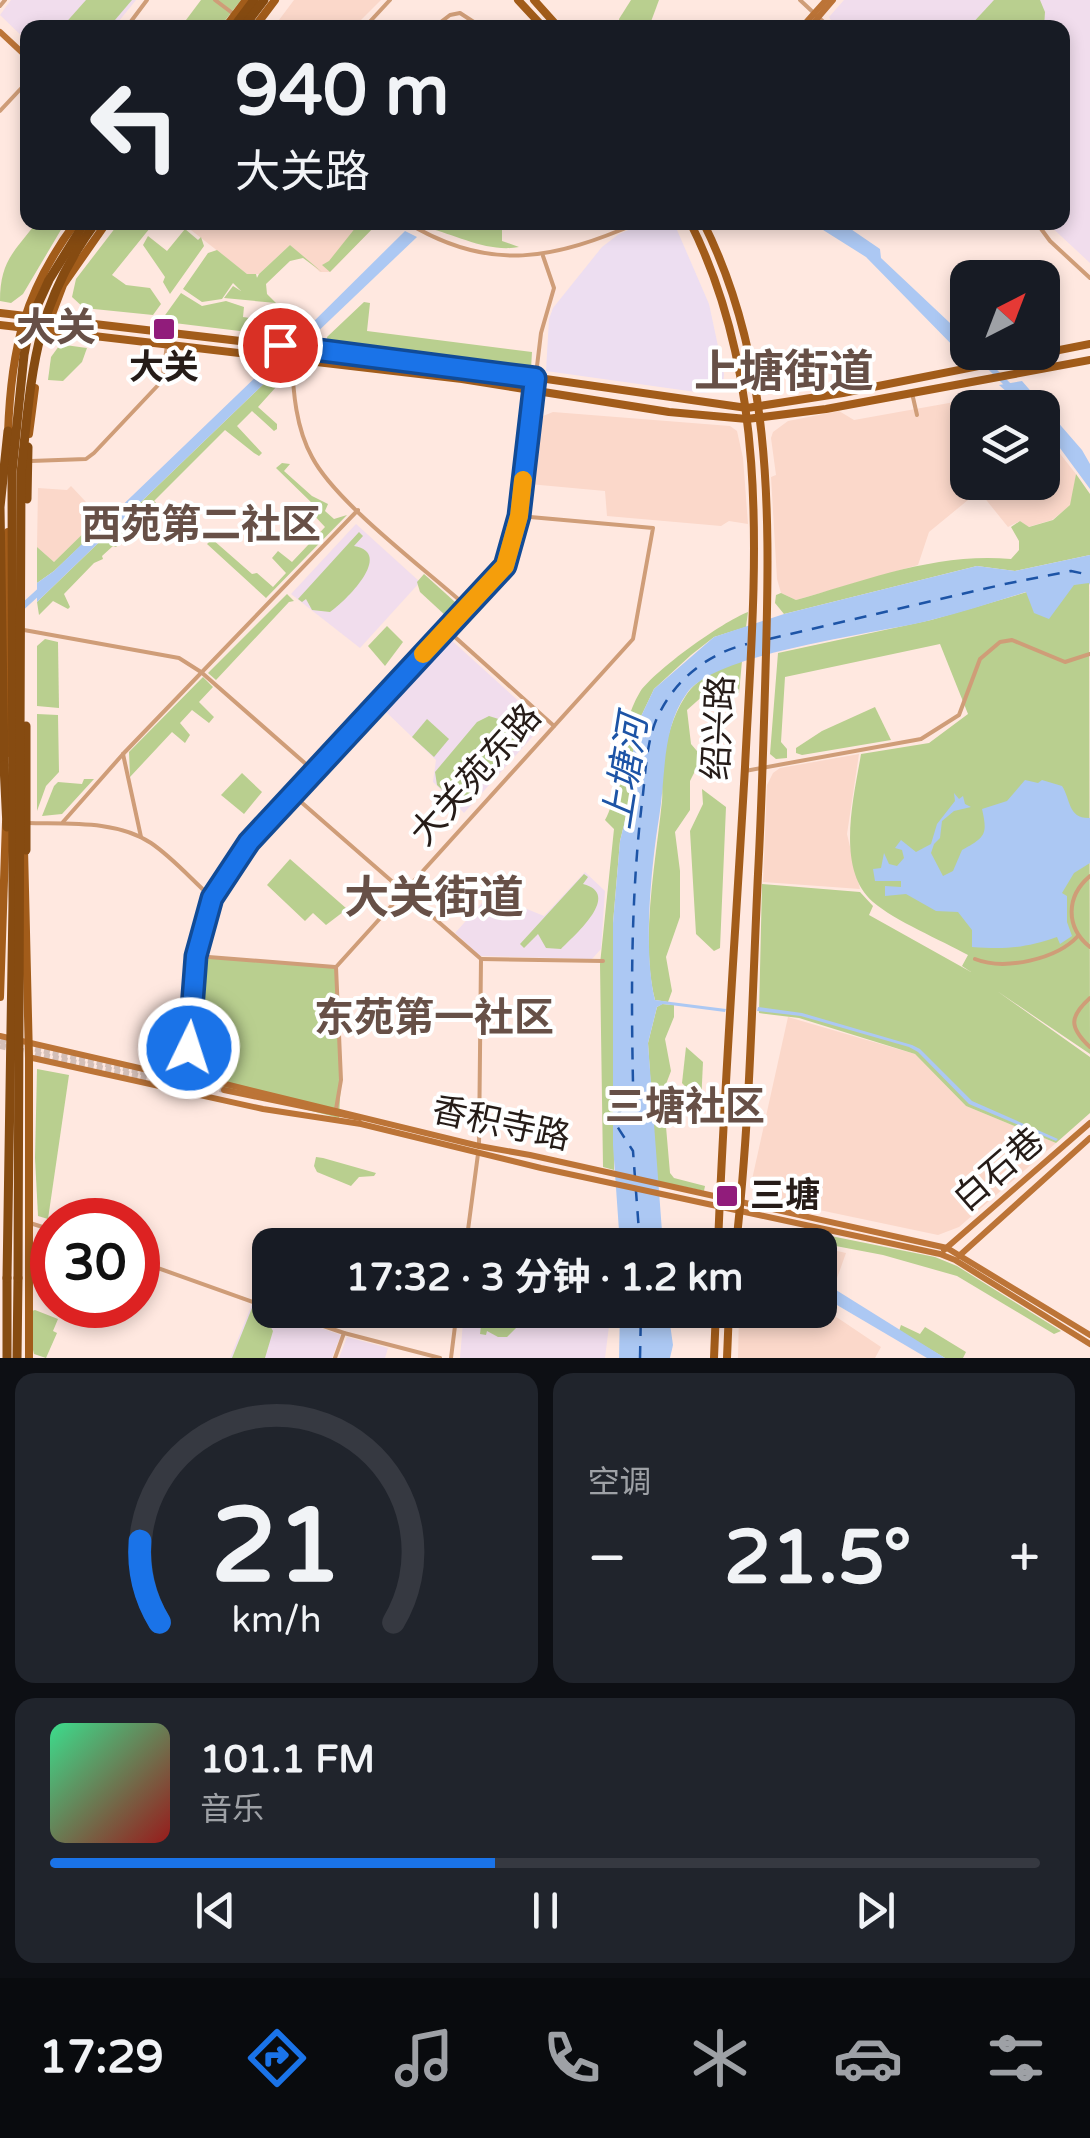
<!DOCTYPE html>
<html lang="zh">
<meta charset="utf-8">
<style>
body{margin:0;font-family:"Varela Round","Noto Sans SC",sans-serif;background:#20242c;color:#f1f3f6;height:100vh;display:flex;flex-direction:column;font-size:38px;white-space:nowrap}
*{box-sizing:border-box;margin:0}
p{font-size:32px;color:#9ea1a6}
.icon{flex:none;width:55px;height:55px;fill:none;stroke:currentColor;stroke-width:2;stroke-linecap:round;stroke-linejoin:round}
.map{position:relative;height:1358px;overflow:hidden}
.sheet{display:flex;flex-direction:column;gap:15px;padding:15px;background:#0d0f14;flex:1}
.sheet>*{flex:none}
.top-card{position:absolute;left:20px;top:20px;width:1050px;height:210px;border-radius:20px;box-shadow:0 5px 15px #0003;background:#171b24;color:#f1f3f6;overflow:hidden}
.needle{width:65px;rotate:42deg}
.tools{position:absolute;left:950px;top:260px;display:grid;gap:20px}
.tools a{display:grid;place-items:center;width:110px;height:110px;border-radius:20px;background:#171b24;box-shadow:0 5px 15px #0003;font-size:50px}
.speed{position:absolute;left:30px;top:1198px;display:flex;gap:20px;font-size:50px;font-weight:700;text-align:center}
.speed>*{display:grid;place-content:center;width:130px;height:130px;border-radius:50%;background:#171b24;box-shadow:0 5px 15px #0003;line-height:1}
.speed .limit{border:15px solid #d22;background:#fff;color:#111}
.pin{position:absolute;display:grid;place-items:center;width:85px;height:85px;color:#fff;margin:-42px;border:5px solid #fff;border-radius:50%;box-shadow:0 2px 10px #0007}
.me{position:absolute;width:110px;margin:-55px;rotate:4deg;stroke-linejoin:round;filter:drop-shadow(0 0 8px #0008)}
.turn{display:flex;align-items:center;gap:35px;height:210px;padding:0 50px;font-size:45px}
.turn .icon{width:130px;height:130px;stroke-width:2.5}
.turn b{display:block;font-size:70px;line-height:85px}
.big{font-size:75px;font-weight:700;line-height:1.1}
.sheet .tile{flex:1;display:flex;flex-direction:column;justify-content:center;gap:15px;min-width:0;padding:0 35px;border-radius:20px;background:#20242c}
.sheet .dial{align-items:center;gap:0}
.dial svg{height:260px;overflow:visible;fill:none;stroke:#363941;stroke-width:7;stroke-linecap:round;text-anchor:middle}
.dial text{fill:#f1f3f6;stroke:none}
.song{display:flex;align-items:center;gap:30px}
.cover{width:120px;height:120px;border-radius:15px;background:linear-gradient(135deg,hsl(150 70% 55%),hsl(0 70% 35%))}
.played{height:10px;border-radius:5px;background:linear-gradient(90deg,#1a73e8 45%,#363941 45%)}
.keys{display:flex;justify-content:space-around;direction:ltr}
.heat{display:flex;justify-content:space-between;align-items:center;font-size:55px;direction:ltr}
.sheet .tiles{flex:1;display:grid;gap:15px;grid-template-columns:1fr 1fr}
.tile:last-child{grid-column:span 2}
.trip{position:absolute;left:252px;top:1228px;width:585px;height:100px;border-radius:20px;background:#171b24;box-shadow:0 5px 15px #0003;font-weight:700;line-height:100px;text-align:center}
.dock{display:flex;height:160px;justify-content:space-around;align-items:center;background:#090b0e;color:#9ea1a6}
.dock .icon{width:70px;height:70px}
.dock .on{color:#1a73e8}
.dock b{font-size:45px;color:#f1f3f6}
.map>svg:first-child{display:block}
.built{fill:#fbd8ca}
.industrial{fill:#eddef1}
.education{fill:#f1dded}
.green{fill:#b9cf8f}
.water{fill:#acc8f3}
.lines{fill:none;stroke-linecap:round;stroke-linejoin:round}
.canal{stroke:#acc8f3;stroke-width:6}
.ferry{stroke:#1d54a6;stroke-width:2.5;stroke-dasharray:12 10;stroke-linecap:butt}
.secondary-tunnel{stroke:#d4bfb8;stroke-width:6;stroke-dasharray:6 3;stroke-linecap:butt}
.street{stroke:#cf9d78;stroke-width:4}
.secondary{stroke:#bc7437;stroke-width:6}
.primary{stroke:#a25c1a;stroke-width:8}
.highway{stroke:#864b11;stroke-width:9}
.highway-bridge{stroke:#864b11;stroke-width:9}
.route-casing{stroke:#114b97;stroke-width:25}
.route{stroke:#1a73e8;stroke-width:18}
.slow{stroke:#f59e0b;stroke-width:18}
.poi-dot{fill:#911c7b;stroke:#fff;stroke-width:4}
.labels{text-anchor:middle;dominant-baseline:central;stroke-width:8;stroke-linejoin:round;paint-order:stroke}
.poi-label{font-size:35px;font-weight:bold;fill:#261c18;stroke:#fff}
.street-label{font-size:35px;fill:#261c18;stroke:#fff}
.water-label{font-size:38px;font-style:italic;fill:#1d54a6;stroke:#fff}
.quarter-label{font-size:40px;font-weight:bold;fill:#675047;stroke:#fff}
.district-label{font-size:45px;font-weight:bold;fill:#675047;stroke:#fff}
</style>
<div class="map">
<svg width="1090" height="1358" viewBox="0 0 1090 1358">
<rect width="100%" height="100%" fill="#ffe8e0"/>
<g class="built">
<path d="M294,0H381L354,27L273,28Z"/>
<path d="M182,223H378L330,272H320L290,245L259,274H247Z"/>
<path d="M988,396L999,397L1017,407L968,408V482H1042L1043,432L1076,474L1071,505L1052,520L1028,527L1020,521L1008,527L979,491L929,532L918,565L796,600L781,593L777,579L771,477L776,475L771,438L773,432L788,421L839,411L854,420Z"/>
<path d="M553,412L730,426L737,431L743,458L748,524L729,521L721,526L607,516L605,491L529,484L538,425L543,416Z"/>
<path d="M71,486L100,517L54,562L37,547L38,488L67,490Z"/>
<path d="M859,754L847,834L860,889L763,882L767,785L773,773L780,768Z"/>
<path d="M788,1017L915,1054L966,1106L1056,1143L959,1227L938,1235L767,1199L751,1184Z"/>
<path d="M820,1247L846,1253L836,1281L820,1276Z"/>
<path d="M820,1306L881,1347L875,1358H738L739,1313L820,1310Z"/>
</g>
<path class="industrial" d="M645,223H674L709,304L724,374L723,384L716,391L703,393L546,371L549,319L553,308L602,247L619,234Z"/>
<g class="education">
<path d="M11,0H136L114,27L28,28L27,41L0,15Z"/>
<path d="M844,0H1090V263L1047,223L1062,222V28H836L829,17Z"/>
<path d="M356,524L420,582L360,648L291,594Z"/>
<path d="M449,638L544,724L464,813L433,782L436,760L384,710Z"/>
<path d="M585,872L605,891L601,949L592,959L480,956L455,933L490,894L544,916Z"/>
<path d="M252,1304L341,1335L332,1358H230Z"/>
<path d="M464,1310H602L610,1318L605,1358H460Z"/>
<path d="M347,1337L388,1348L385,1358H339Z"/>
</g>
<g class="green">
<path d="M86,0H132L109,27H62Z"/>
<path d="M201,0H241L220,27L180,28Z"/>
<path d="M631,0H659L649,27H620L619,19Z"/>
<path d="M994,0H1040L1045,12L1044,27H969Z"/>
<path d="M37,222L65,223L23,294L11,303L0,301C0,261 14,252 37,222Z"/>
<path d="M360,222L378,223L330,272L322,265L329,261Z"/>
<path d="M119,223H154L112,275L126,285L150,288L161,304L153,315L84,308L72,297L76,279Z"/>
<path d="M433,223H507L502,227V241L519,247C489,253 456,235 428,228Z"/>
<path d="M185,229L198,240L201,237L204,246L170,294L163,282L165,277L143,245L148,236L167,251Z"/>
<path d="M290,245L322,272L303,258L290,261L266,284L267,294L276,303L224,298L233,286L241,291L233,283L222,299L202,302L183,289L208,253L217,250L247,274H256L257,278L247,297L259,274Z"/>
<path d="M181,293L202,306L226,301L244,307L243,317L280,323V336L166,322L163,318Z"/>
<path d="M364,302L370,303L367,331L532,352L531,369L328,343L327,337Z"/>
<path d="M65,345L87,348L82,362L63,381L48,380L51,357L59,346Z"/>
<path d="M277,371H286L285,377L258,407L277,424V429L274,431L252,411L237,426L262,453L259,456L254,453L225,430L154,501L184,530L180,533L149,507L136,519L138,522L119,539L121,542L116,547L113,546L102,556L103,559L94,563L64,594L70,607L68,609L53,601L39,615L37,602Z"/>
<path d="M282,463L290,464L284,471L312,496L328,504L325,511L334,519L347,515L266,598L207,544L212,539L252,574L257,573L273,587L286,573L272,558L278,551L292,562L325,527L311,512L315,506L276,468Z"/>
<path d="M1076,474L1090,494V555L1015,571L977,566L784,614L775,603L776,595L781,593L796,600C866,580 938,552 1011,559L1019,550V541L1011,527L1020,521L1029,527L1053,520L1070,505Z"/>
<path d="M102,515L108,520L54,571L37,583V547L54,562Z"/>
<path d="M359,532L363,536L354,546C395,553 345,602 330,612L312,610L306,599L302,602L298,599Z"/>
<path d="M424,574L455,602L446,616L420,592L417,582Z"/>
<path d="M1089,582L1090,1054L997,991L1090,1057V1113L1056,1143L966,1106L915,1054L799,1018L759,1013L762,884L860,892L873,906L869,915L971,972L962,966L968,955C941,940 895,921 873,902C835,869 854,797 861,754L929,743L968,714L940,644L785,677L781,742L787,749V758L776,759L770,754L778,653L931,620L1027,592Z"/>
<path d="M287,594L294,601L289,602L216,680L208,673Z"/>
<path d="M748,612L746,627L714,637L691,655L654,689L635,729L629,805L620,841L613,923L614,1170L603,1167L600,964L614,829L605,820C617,800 611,780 617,759C624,737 628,711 640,692C655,670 722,622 748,612Z"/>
<path d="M387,626L403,642L385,666L368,646Z"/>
<path d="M45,639L58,642L59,708L37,706V646Z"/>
<path d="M742,661L739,693L720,694L719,686H714L687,710L691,744L702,757L690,781V810L675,832L680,871V917L666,957L672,991L668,1002L655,1000C640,940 656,861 662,801C663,790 661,780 662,770C664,747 672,716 685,697C698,676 720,669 742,661Z"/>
<path d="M203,677L213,687L199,702L214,717L209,723L192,710L180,723L190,735L185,743L172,732L130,777L129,752Z"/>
<path d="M875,707L891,740L802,755L796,753V748L822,731Z"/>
<path d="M37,714L58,715L59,772L46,786L37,811Z"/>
<path d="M489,716L508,722L516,737L526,727L529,730L459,806L437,785L435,772L477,722Z"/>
<path d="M427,719L449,739L434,757L412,737Z"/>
<path d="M242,773L262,792L244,814L221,795Z"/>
<path d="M84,779H94L62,814L42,816L54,786L58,782L82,784Z"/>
<path d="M702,789L726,807L720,948L714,951L696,934L690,831L703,804Z"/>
<path d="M290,859L347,909L326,925L313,913L305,921L267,885Z"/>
<path d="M584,874L588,877L583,884C622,894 576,934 561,949L546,948L538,934L524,948L520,944Z"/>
<path d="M196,956L336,967L341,1080L339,1118L187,1079Z"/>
<path d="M662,1004L674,1005V1017L665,1039L671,1071L663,1092L670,1173L674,1178L705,1186L704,1191L657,1181L648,1043L657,1007Z"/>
<path d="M686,1047L703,1062L701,1104L682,1083Z"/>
<path d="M37,1069L69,1075L48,1219L38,1216L35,1158Z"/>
<path d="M316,1157L323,1158L376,1173L374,1176L359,1177L351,1186L317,1172L314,1166Z"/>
<path d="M801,1230L935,1257L957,1266L1061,1331L1054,1334L957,1276L883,1255L799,1239Z"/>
<path d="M252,1308L257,1310L255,1318L268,1322L273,1331L265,1358H232Z"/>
<path d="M35,1310L58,1319L53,1331L57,1333L46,1358L34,1354L33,1350L32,1311Z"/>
<path d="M483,1310H522L519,1325L507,1337H498L487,1331L486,1335L480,1334Z"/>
<path d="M901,1325L920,1334L925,1327L966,1352L963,1358H945L899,1331Z"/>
</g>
<g class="water">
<path d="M812,223H842L880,249L881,258L967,339L968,352L974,353L961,354L866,257Z"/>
<path d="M405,231L417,237L311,338L299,336Z"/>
<path d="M264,369L277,371L37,602V583L54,571Z"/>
<path d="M1022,381L1082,450L1090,464V489L1043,425L1042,408L1024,407L999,385Z"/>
<path d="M1090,555V585L1089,583L1074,585L1049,619L1034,613L1026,592C994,602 963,612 931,620C877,634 717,652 687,693C661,729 666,777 659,818C651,867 643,952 655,1000L726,1009L725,1012L663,1004L657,1007L648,1043L663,1245H620L613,1145V923L620,841L629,805L635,729L654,689L714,637L784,614L977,566L1015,571Z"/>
<path d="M1025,780L1038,783L1042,780L1062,786C1071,800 1068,819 1090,818V863L1074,873L1062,893L1067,896V922L1072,936L1060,944L1057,937C1023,949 1003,949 972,947V930L958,912L936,911L906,894L885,896V886L901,887V881H875L873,869L881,868L884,853L889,864L897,866L904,858L902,850L895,848L901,840L916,852L931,844L937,824L955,801L954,793L959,799L963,796L965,804L971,807L954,811L942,821L940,838L934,844L931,853L943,876L953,871L962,850C985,837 988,835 982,809L1007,801Z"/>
<path d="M758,1007L802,1013L912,1045L920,1049L972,1101L1058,1139L1056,1141L969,1104L918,1052L909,1047L801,1016L757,1011Z"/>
<path d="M820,1280L945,1358H927L820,1295Z"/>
<path d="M620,1310H668L673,1345L670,1358H619Z"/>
</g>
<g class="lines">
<g class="canal">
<path d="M975,352L1012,389"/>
<path d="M19,610L43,588"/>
</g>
<g class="ferry">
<path d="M769,639L1005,584L1071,571L1090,575"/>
<path d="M640,1245L633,1151L613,1120L630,1099L633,1083C631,986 631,890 643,794C646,767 647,736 660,712C678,677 710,653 747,644"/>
<path d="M640,1358L641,1310"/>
</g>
<g class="secondary-tunnel">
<path d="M0,1041L224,1090"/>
<path d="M0,1046L170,1083"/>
</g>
<g class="street">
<path d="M215,0L235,15"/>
<path d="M800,0L830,28"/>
<path d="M0,6L5,0"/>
<path d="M126,28L147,0"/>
<path d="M364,28L390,0"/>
<path d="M433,28L450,15L460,13L483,28"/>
<path d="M0,111L28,81"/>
<path d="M406,222C491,274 554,259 640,222"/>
<path d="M1036,222L1050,241L1090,278"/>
<path d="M292,360C293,392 296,428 312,457C336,503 425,569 466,606"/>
<path d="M912,393L917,415"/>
<path d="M31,461L86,459L94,453L162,381L167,345"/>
<path d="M446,629L554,726"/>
<path d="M24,630L179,658L201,672L315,772"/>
<path d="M123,754L141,837"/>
<path d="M745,771L921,739L959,715L980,659L1000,642L1012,640L1065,662L1090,654"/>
<path d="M293,795L481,959L479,1145"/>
<path d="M63,822L123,754L358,510"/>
<path d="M28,823C67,824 117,820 151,843C173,858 191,879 210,896"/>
<path d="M1090,876C1066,896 1065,927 1090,947"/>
<path d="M196,956L335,967"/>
<path d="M481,959L603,961"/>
<path d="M975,959C1005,971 1057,959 1078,936"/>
<path d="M1090,998C1069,1017 1069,1027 1090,1047"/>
<path d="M187,1079L196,956L212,898L249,842L505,565L519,516L541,333L554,288L543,256"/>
<path d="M336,1109L341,1080L336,967L633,639L653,528L519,516"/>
<path d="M30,1223L52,1230"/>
<path d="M466,1245L478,1154"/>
<path d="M138,1261L270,1308"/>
<path d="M277,1310L344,1333L440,1358"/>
<path d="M335,1358L344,1333"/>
<path d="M451,1358L457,1310"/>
</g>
<g class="secondary">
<path d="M801,28L826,0"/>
<path d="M809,28L833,0"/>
<path d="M0,32L28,58"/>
<path d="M0,1036L187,1079H205L479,1146L530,1155L947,1248L1090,1335"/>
<path d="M28,1057L263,1109L361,1124L541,1168L940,1254L955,1260L1090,1344"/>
<path d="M224,1090L360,1118"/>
<path d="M944,1250L1090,1123"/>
<path d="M959,1256L1090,1138"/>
</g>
<g class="primary">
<path d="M518,0L544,28"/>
<path d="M534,0L559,28"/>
<path d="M225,28L246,0"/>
<path d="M254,28L275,0"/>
<path d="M690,222C775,391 754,585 745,767C736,926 724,1086 718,1245"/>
<path d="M703,222C771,357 770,507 766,653C764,727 762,800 758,874C752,997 750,1122 736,1245"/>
<path d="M0,313L463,367L747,408L843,393L1090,344"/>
<path d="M0,325L462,379L669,412L747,419L826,409L1090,360"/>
<path d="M46,330L63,285L107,222"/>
<path d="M8,433C11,348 24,292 76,222"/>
<path d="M29,434L35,388"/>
<path d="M8,753V532"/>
<path d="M24,848L29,1058V1358"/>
<path d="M0,997L6,822"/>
<path d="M714,1358L716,1310"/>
<path d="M727,1358L729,1310"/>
</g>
<g class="highway">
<path d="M233,28L254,0"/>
<path d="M243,28L264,0"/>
<path d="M27,499L28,447"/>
<path d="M4,765L0,507L8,431"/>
<path d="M7,1358V1278"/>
<path d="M17,1358L18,1278"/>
</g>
<g class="highway-bridge">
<path d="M4,765L7,827"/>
<path d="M26,850V726"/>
<path d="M7,1278L13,903L12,472L24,355L31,319L49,280L85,222"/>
<path d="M18,1278L21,473C32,373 33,307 96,222"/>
</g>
</g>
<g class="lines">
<defs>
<path id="route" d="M189,1048L196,956L212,898L249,842L505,566L519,516L535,378L280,345"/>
</defs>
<use href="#route" class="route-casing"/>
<use href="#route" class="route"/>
<path class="slow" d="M423,654L505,566L519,516L523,480"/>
</g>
<g class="poi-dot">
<rect x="152" y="317" width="24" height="24" rx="5"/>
<rect x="715" y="1184" width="24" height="24" rx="5"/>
</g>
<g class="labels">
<g class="poi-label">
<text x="164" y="368">大关</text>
<text x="750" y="1196" text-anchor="start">三塘</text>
</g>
<g class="street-label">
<text transform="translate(719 728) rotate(-87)">绍兴路</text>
<text transform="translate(476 775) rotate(-48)">大关苑东路</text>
<text transform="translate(501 1124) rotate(12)">香积寺路</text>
<text transform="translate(999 1170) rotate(-41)">白石巷</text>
</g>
<g class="water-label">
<text transform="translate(626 772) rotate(-81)">上塘河</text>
</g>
<g class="quarter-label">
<text x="56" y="328">大关</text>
<text x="201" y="525">西苑第二社区</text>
<text x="434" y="1018">东苑第一社区</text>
<text x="685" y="1107">三塘社区</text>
</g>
<g class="district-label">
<text x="784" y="373">上塘街道</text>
<text x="434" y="899">大关街道</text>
</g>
</g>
</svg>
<div class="tools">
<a><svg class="needle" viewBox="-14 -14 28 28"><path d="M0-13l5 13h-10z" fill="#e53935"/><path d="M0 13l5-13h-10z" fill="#9ea1a6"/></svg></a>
<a><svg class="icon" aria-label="layers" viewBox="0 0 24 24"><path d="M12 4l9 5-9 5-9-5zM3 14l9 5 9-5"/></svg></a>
</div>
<div class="speed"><div class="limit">30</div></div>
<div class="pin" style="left:280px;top:345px;background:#d93025"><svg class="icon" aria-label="arrive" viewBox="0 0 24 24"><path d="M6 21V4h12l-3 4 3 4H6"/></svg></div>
<svg class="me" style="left:189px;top:1048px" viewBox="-20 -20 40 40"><circle r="17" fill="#1a73e8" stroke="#fff" stroke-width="3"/><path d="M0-11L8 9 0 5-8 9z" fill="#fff"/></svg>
<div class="trip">17:32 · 3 分钟 · 1.2 km</div>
<div class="top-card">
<div class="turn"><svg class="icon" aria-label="left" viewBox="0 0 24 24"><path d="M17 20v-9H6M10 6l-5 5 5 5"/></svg><div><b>940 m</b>大关路</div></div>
</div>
</div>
<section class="sheet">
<div class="tiles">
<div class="tile dial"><svg viewBox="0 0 100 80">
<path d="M14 69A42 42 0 1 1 86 69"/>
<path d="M14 69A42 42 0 0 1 8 44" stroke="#1a73e8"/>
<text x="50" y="56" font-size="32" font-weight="700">21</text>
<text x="50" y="72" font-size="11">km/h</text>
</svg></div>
<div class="tile"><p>空调</p>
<div class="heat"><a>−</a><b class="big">21.5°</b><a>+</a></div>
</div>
<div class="tile">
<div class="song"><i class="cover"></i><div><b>101.1 FM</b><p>音乐</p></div></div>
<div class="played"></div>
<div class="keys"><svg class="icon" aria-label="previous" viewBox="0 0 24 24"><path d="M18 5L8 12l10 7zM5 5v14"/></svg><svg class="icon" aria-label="pause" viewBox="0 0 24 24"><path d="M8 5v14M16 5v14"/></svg><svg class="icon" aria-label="next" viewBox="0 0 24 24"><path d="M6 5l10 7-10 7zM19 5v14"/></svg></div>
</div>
</div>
</section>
<nav class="dock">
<b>17:29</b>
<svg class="icon on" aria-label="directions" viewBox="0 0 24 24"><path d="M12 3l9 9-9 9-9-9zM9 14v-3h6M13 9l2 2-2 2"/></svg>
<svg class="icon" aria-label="music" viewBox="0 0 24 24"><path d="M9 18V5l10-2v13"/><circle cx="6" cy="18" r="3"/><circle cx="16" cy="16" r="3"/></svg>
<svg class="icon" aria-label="phone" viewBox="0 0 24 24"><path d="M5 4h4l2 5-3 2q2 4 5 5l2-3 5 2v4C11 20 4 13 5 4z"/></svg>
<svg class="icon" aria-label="climate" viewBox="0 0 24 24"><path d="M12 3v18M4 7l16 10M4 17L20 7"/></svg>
<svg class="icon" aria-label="car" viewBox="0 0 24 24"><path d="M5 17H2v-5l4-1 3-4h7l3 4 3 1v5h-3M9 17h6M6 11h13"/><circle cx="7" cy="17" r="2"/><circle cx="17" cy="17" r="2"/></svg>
<svg class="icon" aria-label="filters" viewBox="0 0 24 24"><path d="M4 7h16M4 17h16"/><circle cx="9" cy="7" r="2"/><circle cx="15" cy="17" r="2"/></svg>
</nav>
